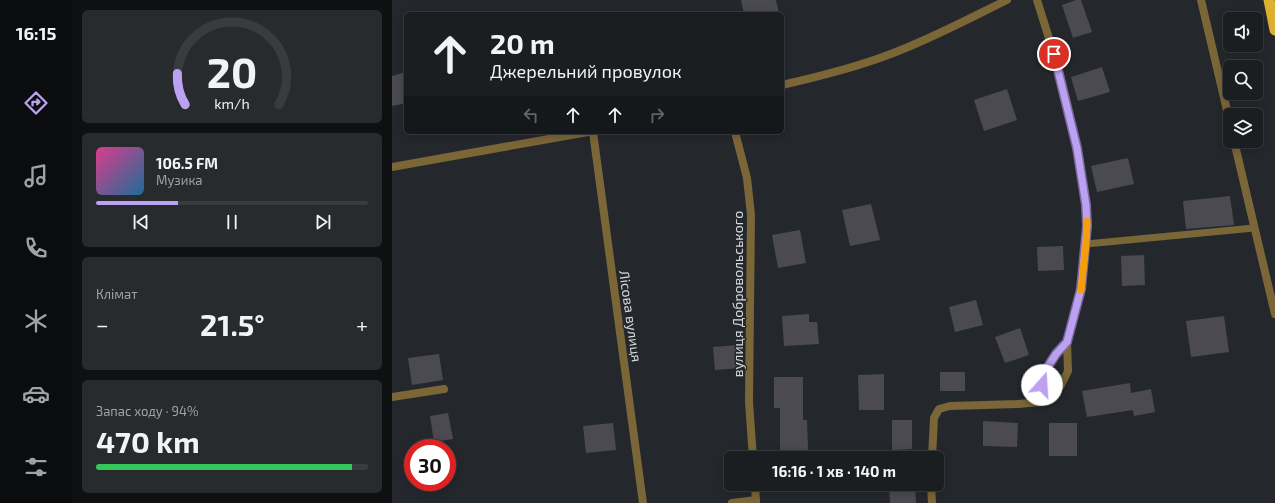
<!DOCTYPE html>
<html lang="uk">
<meta charset="utf-8">
<style>
body{margin:0;font-family:"Exo 2",sans-serif;background:#282b2e;color:#f1f3f6;height:100vh;display:flex;flex-direction:column;font-size:15px;white-space:nowrap}
*{box-sizing:border-box;margin:0}
p{font-size:13px;color:#a0a2a5}
.icon{flex:none;width:22px;height:22px;fill:none;stroke:currentColor;stroke-width:2;stroke-linecap:round;stroke-linejoin:round}
.map{position:relative;flex:1;overflow:hidden}
.drawer{display:flex;flex-direction:column;gap:10px;padding:10px;background:#0f1012;width:320px}
.drawer>*{flex:none}
.banner{position:absolute;left:12px;top:12px;width:380px;height:122px;border-radius:6px;box-shadow:0 2px 10px #0003,0 0 0 1px #393c3f;background:#1b1e21;color:#f1f3f6;overflow:hidden}
.tools{position:absolute;left:831px;top:12px;display:grid;gap:8px}
.tools a{display:grid;place-items:center;width:40px;height:40px;border-radius:6px;background:#1b1e21;box-shadow:0 2px 10px #0003,0 0 0 1px #393c3f;font-size:20px}
.speed{position:absolute;left:12px;top:439px;display:flex;gap:8px;font-size:20px;font-weight:700;text-align:center}
.speed>*{display:grid;place-content:center;width:52px;height:52px;border-radius:50%;background:#1b1e21;box-shadow:0 2px 10px #0003,0 0 0 1px #393c3f;line-height:1}
.speed .limit{border:6px solid #d22;background:#fff;color:#111}
.pin{position:absolute;display:grid;place-items:center;width:34px;height:34px;color:#fff;margin:-17px;border:2px solid #fff;border-radius:50%;box-shadow:0 1px 4px #0007}
.me{position:absolute;width:44px;margin:-22px;rotate:19deg;stroke-linejoin:round;filter:drop-shadow(0 0 3px #0008)}
.turn{display:flex;align-items:center;gap:14px;height:84px;padding:0 20px;font-size:18px}
.turn .icon{width:52px;height:52px;stroke-width:2.5}
.turn b{display:block;font-size:28px;line-height:34px}
.lanes{display:flex;align-items:center;height:38px;padding:0 20px;background:#0003;justify-content:center;gap:20px;direction:ltr}
.lanes .off{opacity:.35}
.big{font-size:30px;font-weight:700;line-height:1.1}
.drawer .card{flex:1;display:flex;flex-direction:column;justify-content:center;gap:6px;min-width:0;padding:0 14px;border-radius:6px;background:#282b2e}
.drawer .dial{align-items:center;gap:0}
.dial svg{height:104px;overflow:visible;fill:none;stroke:#393c3f;stroke-width:7;stroke-linecap:round;text-anchor:middle}
.dial text{fill:#f1f3f6;stroke:none}
.song{display:flex;align-items:center;gap:12px}
.cover{width:48px;height:48px;border-radius:6px;background:linear-gradient(135deg,hsl(330 70% 55%),hsl(200 70% 35%))}
.played{height:4px;border-radius:2px;background:linear-gradient(90deg,#bca0f2 30%,#393c3f 30%)}
.keys{display:flex;justify-content:space-around;direction:ltr}
.heat{display:flex;justify-content:space-between;align-items:center;font-size:22px;direction:ltr}
.charge{height:6px;border-radius:3px;background:linear-gradient(90deg,#34c759 94%,#393c3f 0)}
.trip{position:absolute;left:332px;top:451px;width:220px;height:40px;border-radius:6px;background:#1b1e21;box-shadow:0 2px 10px #0003,0 0 0 1px #393c3f;font-weight:700;line-height:40px;text-align:center}
main{display:flex;flex:1;min-height:0}
.tabs{display:flex;flex-direction:column;width:72px;justify-content:space-around;align-items:center;background:#0b0c0d;color:#a0a2a5}
.tabs .icon{width:28px;height:28px}
.tabs .active{color:#bca0f2}
.tabs b{font-size:18px;color:#f1f3f6}
.map>svg:first-child{display:block}
.building{fill:#4b4a50}
.lines{fill:none;stroke-linecap:round;stroke-linejoin:round}
.service{stroke:#7a6637;stroke-width:7}
.minor{stroke:#7a6637;stroke-width:8}
.trunk{stroke:#deb032;stroke-width:11}
.route-casing{stroke:#7a689d;stroke-width:10}
.route{stroke:#bca0f2;stroke-width:7}
.slow{stroke:#f59e0b;stroke-width:7}
.labels{text-anchor:middle;dominant-baseline:central;stroke-width:3;stroke-linejoin:round;paint-order:stroke}
.street-label{font-size:14px;fill:#d6d9dc;stroke:#24282c}
</style>
<main>
<nav class="tabs">
<b>16:15</b>
<svg class="icon active" aria-label="directions" viewBox="0 0 24 24"><path d="M12 3l9 9-9 9-9-9zM9 14v-3h6M13 9l2 2-2 2"/></svg>
<svg class="icon" aria-label="music" viewBox="0 0 24 24"><path d="M9 18V5l10-2v13"/><circle cx="6" cy="18" r="3"/><circle cx="16" cy="16" r="3"/></svg>
<svg class="icon" aria-label="phone" viewBox="0 0 24 24"><path d="M5 4h4l2 5-3 2q2 4 5 5l2-3 5 2v4C11 20 4 13 5 4z"/></svg>
<svg class="icon" aria-label="climate" viewBox="0 0 24 24"><path d="M12 3v18M4 7l16 10M4 17L20 7"/></svg>
<svg class="icon" aria-label="car" viewBox="0 0 24 24"><path d="M5 17H2v-5l4-1 3-4h7l3 4 3 1v5h-3M9 17h6M6 11h13"/><circle cx="7" cy="17" r="2"/><circle cx="17" cy="17" r="2"/></svg>
<svg class="icon" aria-label="filters" viewBox="0 0 24 24"><path d="M4 7h16M4 17h16"/><circle cx="9" cy="7" r="2"/><circle cx="15" cy="17" r="2"/></svg>
</nav>
<section class="drawer">
<div class="card dial"><svg viewBox="0 0 100 80">
<path d="M14 69A42 42 0 1 1 86 69"/>
<path d="M14 69A42 42 0 0 1 8 45" stroke="#bca0f2"/>
<text x="50" y="56" font-size="32" font-weight="700">20</text>
<text x="50" y="72" font-size="11">km/h</text>
</svg></div>
<div class="card">
<div class="song"><i class="cover"></i><div><b>106.5 FM</b><p>Музика</p></div></div>
<div class="played"></div>
<div class="keys"><svg class="icon" aria-label="previous" viewBox="0 0 24 24"><path d="M18 5L8 12l10 7zM5 5v14"/></svg><svg class="icon" aria-label="pause" viewBox="0 0 24 24"><path d="M8 5v14M16 5v14"/></svg><svg class="icon" aria-label="next" viewBox="0 0 24 24"><path d="M6 5l10 7-10 7zM19 5v14"/></svg></div>
</div>
<div class="card"><p>Клімат</p>
<div class="heat"><a>−</a><b class="big">21.5°</b><a>+</a></div>
</div>
<div class="card"><p>Запас ходу · 94%</p><b class="big">470 km</b><div class="charge"></div></div>
</section>
<div class="map">
<svg width="883" height="503" viewBox="0 0 883 503">
<rect width="100%" height="100%" fill="#24282c"/>
<g class="building">
<path d="M349,0H384L387,14H352Z"/>
<path d="M684,0H689L700,32L681,38L670,5Z"/>
<path d="M710,67L718,92L686,101L679,77Z"/>
<path d="M14,72V103L0,106V76Z"/>
<path d="M615,89L625,120L592,131L582,100Z"/>
<path d="M736,158L742,184L705,192L699,166Z"/>
<path d="M838,196L842,225L794,229L791,201Z"/>
<path d="M479,204L488,240L458,246L450,210Z"/>
<path d="M408,230L414,263L386,268L380,235Z"/>
<path d="M671,246L672,270L646,271L645,247Z"/>
<path d="M752,255L753,285L730,286L729,256Z"/>
<path d="M584,300L591,325L563,332L557,307Z"/>
<path d="M417,314V322H425L427,344L392,346L390,316Z"/>
<path d="M832,316L837,352L799,357L794,321Z"/>
<path d="M628,328L637,355L613,363L603,337Z"/>
<path d="M347,345L349,368L323,370L321,347Z"/>
<path d="M47,354L51,380L20,385L16,358Z"/>
<rect x="548" y="372" width="25" height="19"/>
<path d="M492,374V410H467L466,375Z"/>
<path d="M382,377H411V420H415L416,450L388,451V408H382Z"/>
<path d="M738,383L739,393L759,389L763,412L742,416L741,410L695,417L690,391Z"/>
<path d="M56,413L61,439L42,442L38,416Z"/>
<path d="M500,420H520V449L500,450Z"/>
<path d="M591,421L626,423L625,447L591,446Z"/>
<path d="M221,423L224,450L194,453L191,426Z"/>
<rect x="657" y="423" width="28" height="33"/>
<path d="M497,484H523L524,503H498Z"/>
</g>
<g class="lines">
<path class="service" d="M694,244L862,228"/>
<g class="minor">
<path d="M809,0L838,123"/>
<path d="M390,85C425,77 462,68 496,55C537,40 576,19 615,0"/>
<path d="M201,132L251,503"/>
<path d="M343,132L355,178L359,215L357,402L361,458"/>
<path d="M842,141L883,314"/>
<path d="M0,167L196,132"/>
<path d="M0,397L52,389"/>
<path d="M648,402C651,375 655,362 675,342"/>
<path d="M540,458L542,418L547,409L558,406L626,404L648,402L660,396L669,385L676,371L675,342L689,289L695,226L694,205L685,148L666,67L645,0"/>
<path d="M363,484L364,503"/>
<path d="M539,484L540,503"/>
<path d="M340,503L364,500"/>
</g>
<path class="trunk" d="M877,0L883,30"/>
</g>
<g class="lines">
<defs>
<path id="route" d="M650,385L655,368L664,354L675,342L689,289L695,226L694,205L685,148L662,54"/>
</defs>
<use href="#route" class="route-casing"/>
<use href="#route" class="route"/>
<path class="slow" d="M689,290L694,244L695,221"/>
</g>
<g class="labels">
<g class="street-label">
<text transform="translate(345 294) rotate(-90)">вулиця Добровольського</text>
<text transform="translate(239 316) rotate(82)">Лісова вулиця</text>
</g>
</g>
</svg>
<div class="tools">
<a><svg class="icon" aria-label="sound" viewBox="0 0 24 24"><path d="M4 9h4l5-4v14l-5-4H4zM17 9q2 3 0 6"/></svg></a>
<a><svg class="icon" aria-label="search" viewBox="0 0 24 24"><circle cx="10" cy="10" r="6"/><path d="M15 15l6 6"/></svg></a>
<a><svg class="icon" aria-label="layers" viewBox="0 0 24 24"><path d="M12 4l9 5-9 5-9-5zM3 14l9 5 9-5"/></svg></a>
</div>
<div class="speed"><div class="limit">30</div></div>
<div class="pin" style="left:662px;top:54px;background:#d93025"><svg class="icon" aria-label="arrive" viewBox="0 0 24 24"><path d="M6 21V4h12l-3 4 3 4H6"/></svg></div>
<svg class="me" style="left:650px;top:385px" viewBox="-20 -20 40 40"><circle r="19" fill="#fff"/><path d="M0-13L10 11 0 6-10 11z" fill="#bca0f2"/></svg>
<div class="trip">16:16 · 1 хв · 140 m</div>
<div class="banner">
<div class="turn"><svg class="icon" aria-label="ahead" viewBox="0 0 24 24"><path d="M12 20V5M6 11l6-6 6 6"/></svg><div><b>20 m</b>Джерельний провулок</div></div>
<div class="lanes"><svg class="icon off" aria-label="left" viewBox="0 0 24 24"><path d="M17 20v-9H6M10 6l-5 5 5 5"/></svg><svg class="icon" aria-label="ahead" viewBox="0 0 24 24"><path d="M12 20V5M6 11l6-6 6 6"/></svg><svg class="icon" aria-label="ahead" viewBox="0 0 24 24"><path d="M12 20V5M6 11l6-6 6 6"/></svg><svg class="icon off" aria-label="right" viewBox="0 0 24 24"><path d="M7 20v-9h11M14 6l5 5-5 5"/></svg></div>
</div>
</div>
</main>
